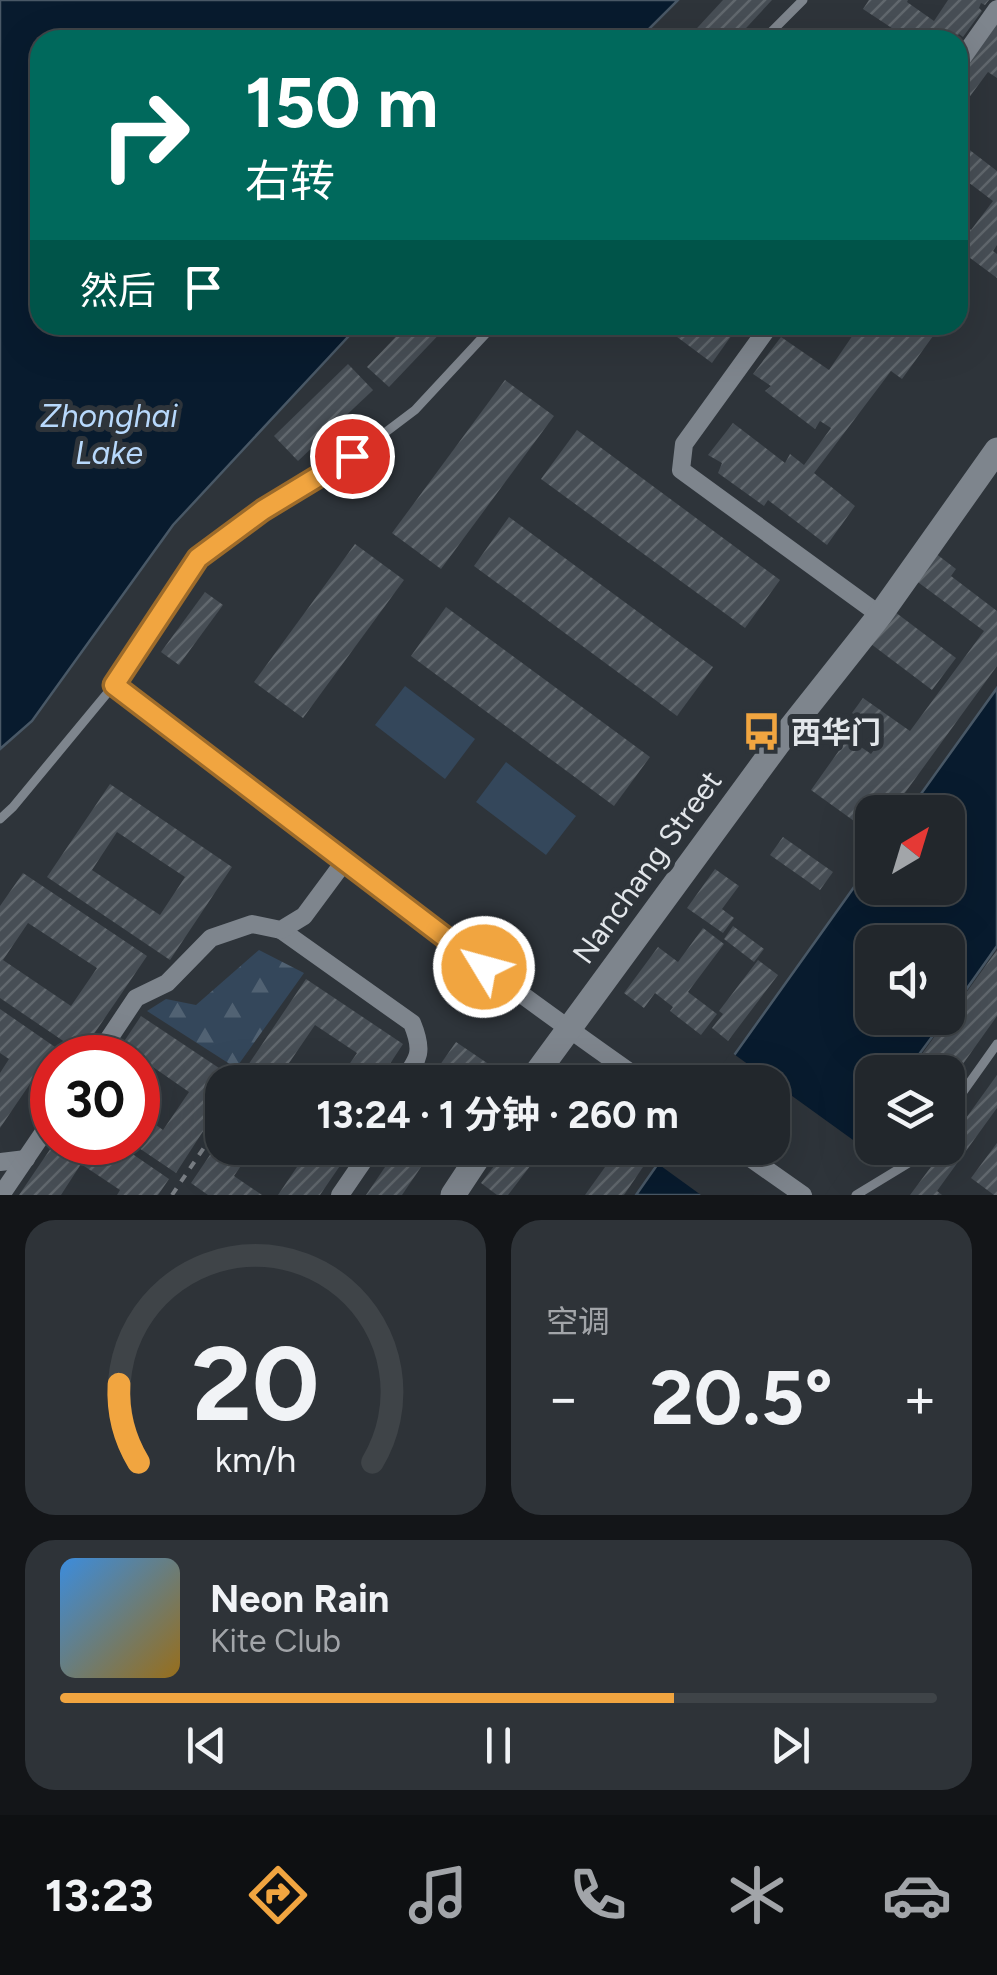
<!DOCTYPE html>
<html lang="zh">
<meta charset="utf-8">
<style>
body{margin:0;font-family:Figtree,"Noto Sans SC",sans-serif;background:#2e3338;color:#f1f3f6;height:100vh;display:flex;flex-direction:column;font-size:38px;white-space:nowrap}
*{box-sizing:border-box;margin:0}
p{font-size:32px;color:#a2a5a9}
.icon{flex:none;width:55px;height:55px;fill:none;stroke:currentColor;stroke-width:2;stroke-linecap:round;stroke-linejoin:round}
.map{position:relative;height:1195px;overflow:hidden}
.drawer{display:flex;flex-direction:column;gap:25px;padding:25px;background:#131518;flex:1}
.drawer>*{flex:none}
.hud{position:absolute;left:30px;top:30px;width:938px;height:305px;border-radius:30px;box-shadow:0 10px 40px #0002,0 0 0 2px #3f4448;background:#00695c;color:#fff;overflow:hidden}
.needle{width:65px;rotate:38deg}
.fabs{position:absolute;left:855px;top:795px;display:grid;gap:20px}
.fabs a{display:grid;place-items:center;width:110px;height:110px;border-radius:20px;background:#22272c;box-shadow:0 10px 40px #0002,0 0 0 2px #3f4448;font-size:50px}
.speed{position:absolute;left:30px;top:1035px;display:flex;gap:20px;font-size:50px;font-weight:700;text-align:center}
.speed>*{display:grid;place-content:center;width:130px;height:130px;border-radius:50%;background:#22272c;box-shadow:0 10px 40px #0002,0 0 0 2px #3f4448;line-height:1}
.speed .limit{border:15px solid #d22;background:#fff;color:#111}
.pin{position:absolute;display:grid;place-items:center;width:85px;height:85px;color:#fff;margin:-42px;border:5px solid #fff;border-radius:50%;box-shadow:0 2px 10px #0007}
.me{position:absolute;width:110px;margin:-55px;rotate:307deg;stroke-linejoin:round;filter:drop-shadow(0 0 8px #0008)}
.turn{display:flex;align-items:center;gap:35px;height:210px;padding:0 50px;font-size:45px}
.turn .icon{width:130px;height:130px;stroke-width:2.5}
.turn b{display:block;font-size:70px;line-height:85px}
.then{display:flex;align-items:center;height:95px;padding:0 50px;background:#0003;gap:20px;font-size:38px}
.big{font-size:75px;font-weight:700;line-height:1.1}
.drawer .card{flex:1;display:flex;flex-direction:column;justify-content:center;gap:15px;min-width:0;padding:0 35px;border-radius:30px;background:#2e3338}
.drawer .dial{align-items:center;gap:0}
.dial svg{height:260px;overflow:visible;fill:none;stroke:#3f4448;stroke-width:7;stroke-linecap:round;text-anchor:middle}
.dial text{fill:#f1f3f6;stroke:none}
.song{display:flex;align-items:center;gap:30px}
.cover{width:120px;height:120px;border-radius:15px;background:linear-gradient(135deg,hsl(210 70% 55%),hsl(40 70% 35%))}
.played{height:10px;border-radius:5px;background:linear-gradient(90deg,#f1a540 70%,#3f4448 70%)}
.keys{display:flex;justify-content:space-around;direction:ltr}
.heat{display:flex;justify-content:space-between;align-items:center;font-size:55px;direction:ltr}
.drawer .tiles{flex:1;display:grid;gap:25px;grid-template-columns:1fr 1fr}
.card:last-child{grid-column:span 2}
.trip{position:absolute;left:205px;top:1065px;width:585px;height:100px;border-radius:30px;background:#22272c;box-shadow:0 10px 40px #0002,0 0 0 2px #3f4448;font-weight:700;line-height:100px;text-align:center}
.tab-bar{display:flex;height:160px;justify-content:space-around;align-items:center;background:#0e1012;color:#a2a5a9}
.tab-bar .icon{width:70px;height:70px}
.tab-bar .on{color:#f1a540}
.tab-bar b{font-size:45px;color:#f1f3f6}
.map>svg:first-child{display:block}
.forest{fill:url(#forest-firs)}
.garden{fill:#34475b}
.water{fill:#081b2e;stroke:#495866;stroke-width:2.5}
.pier{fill:#2e343a}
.building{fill:url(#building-hatch);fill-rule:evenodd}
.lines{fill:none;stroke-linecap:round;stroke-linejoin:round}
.path{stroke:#797e84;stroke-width:4;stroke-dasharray:8 8;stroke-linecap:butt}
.lane{stroke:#7e858d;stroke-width:9}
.street{stroke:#7e858d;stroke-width:18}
.secondary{stroke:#7e858d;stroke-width:25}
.route-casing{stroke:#9d6b2a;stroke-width:25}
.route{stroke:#f1a540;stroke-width:18}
.labels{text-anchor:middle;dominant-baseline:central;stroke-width:10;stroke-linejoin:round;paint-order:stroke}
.poi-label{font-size:30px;font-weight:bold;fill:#e2e6ea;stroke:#2e343a;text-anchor:start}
.street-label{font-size:30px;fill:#e2e6ea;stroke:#2e343a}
.water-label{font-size:32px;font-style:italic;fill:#b8d9fc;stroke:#2e343a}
</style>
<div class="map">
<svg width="997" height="1195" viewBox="0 0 997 1195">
<defs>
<pattern id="forest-firs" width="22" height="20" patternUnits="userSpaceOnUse" patternTransform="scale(2.5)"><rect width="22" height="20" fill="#34475b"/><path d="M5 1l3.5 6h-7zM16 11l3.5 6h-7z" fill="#516273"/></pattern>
<pattern id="building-hatch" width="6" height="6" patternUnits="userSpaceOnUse" patternTransform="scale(2.5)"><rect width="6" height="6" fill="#474e55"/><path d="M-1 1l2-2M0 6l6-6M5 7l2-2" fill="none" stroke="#61686e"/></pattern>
</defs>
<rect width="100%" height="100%" fill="#2e343a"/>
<path class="forest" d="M259,950L304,973L236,1068L147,1011L166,999L196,1005Z"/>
<g class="garden">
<path d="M405,686L475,739L445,779L375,725Z"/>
<path d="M506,762L576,816L546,855L476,802Z"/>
</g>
<g class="water">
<path d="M0,0H678L638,40H40V325H359L173,525L32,721L0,749Z"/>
<path d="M997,688V946L948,1015V942H872V1018H946L906,1072H872V1119L819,1195H636L669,1148H772V1082H715L872,862V888H948V812H908Z"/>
</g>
<path class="pier" d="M731,1052L860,1145L825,1195H701L654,1161L663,1148H772V1082H710Z"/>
<g class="building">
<path d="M723,0H772L735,40H686Z"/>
<path d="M869,0H908L907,2L934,21L948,0H989L985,5L981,3L979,8L982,11L963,37L959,34L955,40H910L863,9Z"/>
<path d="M997,20V78L988,72L962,107L958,103V74Z"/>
<path d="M958,141L997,171V245L993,251L997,254V278L958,249V220L971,230L993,201L964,179L958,188Z"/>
<path d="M407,325H448L389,387L367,367Z"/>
<path d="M661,325H739L712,363Z"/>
<path d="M846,325H941L902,379L891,371L814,473L855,506L827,545L768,500L764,506L718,473L722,463L708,455L733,423L785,463L790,454L804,465L831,428L820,421L815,429L765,391L771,386L753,374L781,337L829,370L855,332Z"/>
<path d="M348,364L373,390L298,461L274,436Z"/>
<path d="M505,380L554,416L441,569L392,533Z"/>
<path d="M577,430L780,580L745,628L541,479Z"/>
<path d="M509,517L713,667L677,716L474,566Z"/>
<path d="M355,544L404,580L303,718L254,682Z"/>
<path d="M935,553L956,569L951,576L997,611V666L891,812H872V834L811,790L848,738L871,754L884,736L852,713L863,698L910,731L984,631L915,580Z"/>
<path d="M205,592L223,605L179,665L161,652Z"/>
<path d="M446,607L650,757L614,806L411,656Z"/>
<path d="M895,612L956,658L932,690L871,644Z"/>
<path d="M110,784L232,867L170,960L47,877ZM117,832L185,877L160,915L92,870Z"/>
<path d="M783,837L833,872L820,890L770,855Z"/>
<path d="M715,869L739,886L722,909L734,918L723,933L687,908Z"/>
<path d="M23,873L147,956L81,1053L0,998V906ZM28,923L97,968L71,1006L3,960Z"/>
<path d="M733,926L764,949L754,962L724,939Z"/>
<path d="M703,928L724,944L688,992L717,1014L701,1035L670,1011L673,1007L655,993L644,1008L624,993L658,947L678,962Z"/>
<path d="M997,950V1016L948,1085V1072H909Z"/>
<path d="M758,960L778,975L728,1041L712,1028L723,1014L719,1011Z"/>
<path d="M306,979L403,1044L378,1082H337L357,1053L315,1025L289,1063L318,1082H260L244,1071Z"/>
<path d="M0,1009L55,1047L0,1128V1073L9,1059L0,1053Z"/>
<path d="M141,1016L237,1080L236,1082H222V1102L176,1173L130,1142H138V1112L163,1130L189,1092L150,1065L138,1082V1058H113Z"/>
<path d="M456,1042L490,1065L477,1082H428Z"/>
<path d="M997,1075V1108L937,1191L942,1195H910L945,1148H948V1143Z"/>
<path d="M872,1129V1148H909L895,1167L862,1144Z"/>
<path d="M222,1137V1148H253L234,1176L262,1195H208L191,1183Z"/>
<path d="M55,1142H115L169,1179L158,1195H117L120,1190L81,1164L61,1195H19Z"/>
<path d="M997,1143V1195H994L971,1178Z"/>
<path d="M274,1148H338L348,1154L320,1195H278L299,1164Z"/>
<path d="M398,1148H434L402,1195H366Z"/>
<path d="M508,1148H544L508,1195H497L481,1183Z"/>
<path d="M618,1149L643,1167L624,1195H585Z"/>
</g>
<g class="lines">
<path class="path" d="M172,1195L222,1121"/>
<g class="lane">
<path d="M763,40L803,0"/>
<path d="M0,819L13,807L114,685L198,559L263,511L303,488L374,441L415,410L494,325"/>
<path d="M948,1113L997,1044"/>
<path d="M856,1195L912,1161L922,1148"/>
</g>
<g class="street">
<path d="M958,64L997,9"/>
<path d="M770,325L684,444L681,470L880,615"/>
<path d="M114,685C290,818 463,956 644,1082"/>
<path d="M281,930L412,1023C424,1052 419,1058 402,1082"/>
<path d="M96,1058L136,998L167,983L211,938L252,924L281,930L304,916L344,862"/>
<path d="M736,1148L803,1195"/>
<path d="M0,1162L26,1159"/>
<path d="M1,1195L52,1120"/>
<path d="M340,1195L364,1160L368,1148"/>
</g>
<g class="secondary">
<path d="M530,1082L777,745L880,615L997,450"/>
<path d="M453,1195L484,1148"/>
</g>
</g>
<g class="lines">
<defs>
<path id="route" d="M352,456L263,510L198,558L114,685L484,967"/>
</defs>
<use href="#route" class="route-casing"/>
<use href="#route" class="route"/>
</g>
<defs>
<symbol id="bus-bare" viewBox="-9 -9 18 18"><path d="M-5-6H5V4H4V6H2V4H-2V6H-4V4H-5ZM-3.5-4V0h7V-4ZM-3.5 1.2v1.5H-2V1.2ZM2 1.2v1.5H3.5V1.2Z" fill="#f1a540" stroke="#2e343a" stroke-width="2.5" paint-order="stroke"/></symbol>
</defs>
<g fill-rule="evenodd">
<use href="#bus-bare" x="734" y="704" width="55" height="55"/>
</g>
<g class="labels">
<g class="poi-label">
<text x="791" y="732">西华门</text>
</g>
<g class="street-label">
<text transform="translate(647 867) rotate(-54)">Nanchang Street</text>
</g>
<g class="water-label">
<text x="109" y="416">Zhonghai<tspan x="109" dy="37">Lake</tspan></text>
</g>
</g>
</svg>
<div class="fabs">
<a><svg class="needle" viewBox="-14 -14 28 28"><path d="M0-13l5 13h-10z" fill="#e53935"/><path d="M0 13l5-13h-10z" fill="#a2a5a9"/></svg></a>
<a><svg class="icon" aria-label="sound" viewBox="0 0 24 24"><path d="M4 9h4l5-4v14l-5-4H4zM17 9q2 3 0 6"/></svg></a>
<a><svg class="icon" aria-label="layers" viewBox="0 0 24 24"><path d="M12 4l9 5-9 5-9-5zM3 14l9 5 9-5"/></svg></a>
</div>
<div class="speed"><div class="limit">30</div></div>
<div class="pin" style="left:352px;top:456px;background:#d93025"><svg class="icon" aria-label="arrive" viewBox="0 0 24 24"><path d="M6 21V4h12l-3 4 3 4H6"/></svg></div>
<svg class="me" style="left:484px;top:967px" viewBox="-20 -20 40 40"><circle r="17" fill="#f1a540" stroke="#fff" stroke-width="3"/><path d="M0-11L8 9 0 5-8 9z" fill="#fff"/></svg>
<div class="trip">13:24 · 1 分钟 · 260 m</div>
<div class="hud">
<div class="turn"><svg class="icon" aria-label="right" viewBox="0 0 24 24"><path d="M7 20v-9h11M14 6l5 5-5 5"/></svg><div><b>150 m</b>右转</div></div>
<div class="then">然后<svg class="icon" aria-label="arrive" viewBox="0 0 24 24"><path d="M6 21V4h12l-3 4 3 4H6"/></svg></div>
</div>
</div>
<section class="drawer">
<div class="tiles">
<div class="card dial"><svg viewBox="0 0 100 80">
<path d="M14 69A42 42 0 1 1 86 69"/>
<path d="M14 69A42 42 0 0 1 8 45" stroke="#f1a540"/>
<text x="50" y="56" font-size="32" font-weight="700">20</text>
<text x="50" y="72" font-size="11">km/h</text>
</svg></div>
<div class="card"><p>空调</p>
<div class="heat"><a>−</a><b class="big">20.5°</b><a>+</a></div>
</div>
<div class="card">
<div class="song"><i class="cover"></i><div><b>Neon Rain</b><p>Kite Club</p></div></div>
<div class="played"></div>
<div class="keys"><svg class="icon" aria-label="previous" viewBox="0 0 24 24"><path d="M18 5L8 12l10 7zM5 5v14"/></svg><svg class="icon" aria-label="pause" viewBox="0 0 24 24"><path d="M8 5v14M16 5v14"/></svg><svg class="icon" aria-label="next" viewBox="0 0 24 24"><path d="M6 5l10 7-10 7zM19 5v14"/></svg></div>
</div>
</div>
</section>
<nav class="tab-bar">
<b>13:23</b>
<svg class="icon on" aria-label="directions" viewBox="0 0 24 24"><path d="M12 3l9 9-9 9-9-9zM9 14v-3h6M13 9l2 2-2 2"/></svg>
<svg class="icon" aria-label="music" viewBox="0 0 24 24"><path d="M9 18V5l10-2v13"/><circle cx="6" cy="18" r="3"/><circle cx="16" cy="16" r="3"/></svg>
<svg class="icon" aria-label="phone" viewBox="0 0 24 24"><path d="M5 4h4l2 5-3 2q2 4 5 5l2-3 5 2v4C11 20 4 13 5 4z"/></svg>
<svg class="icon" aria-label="climate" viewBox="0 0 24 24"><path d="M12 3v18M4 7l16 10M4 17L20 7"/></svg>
<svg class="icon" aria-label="car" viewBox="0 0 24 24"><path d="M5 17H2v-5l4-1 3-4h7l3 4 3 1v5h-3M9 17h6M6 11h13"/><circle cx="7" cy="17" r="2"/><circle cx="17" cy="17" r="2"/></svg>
</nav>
